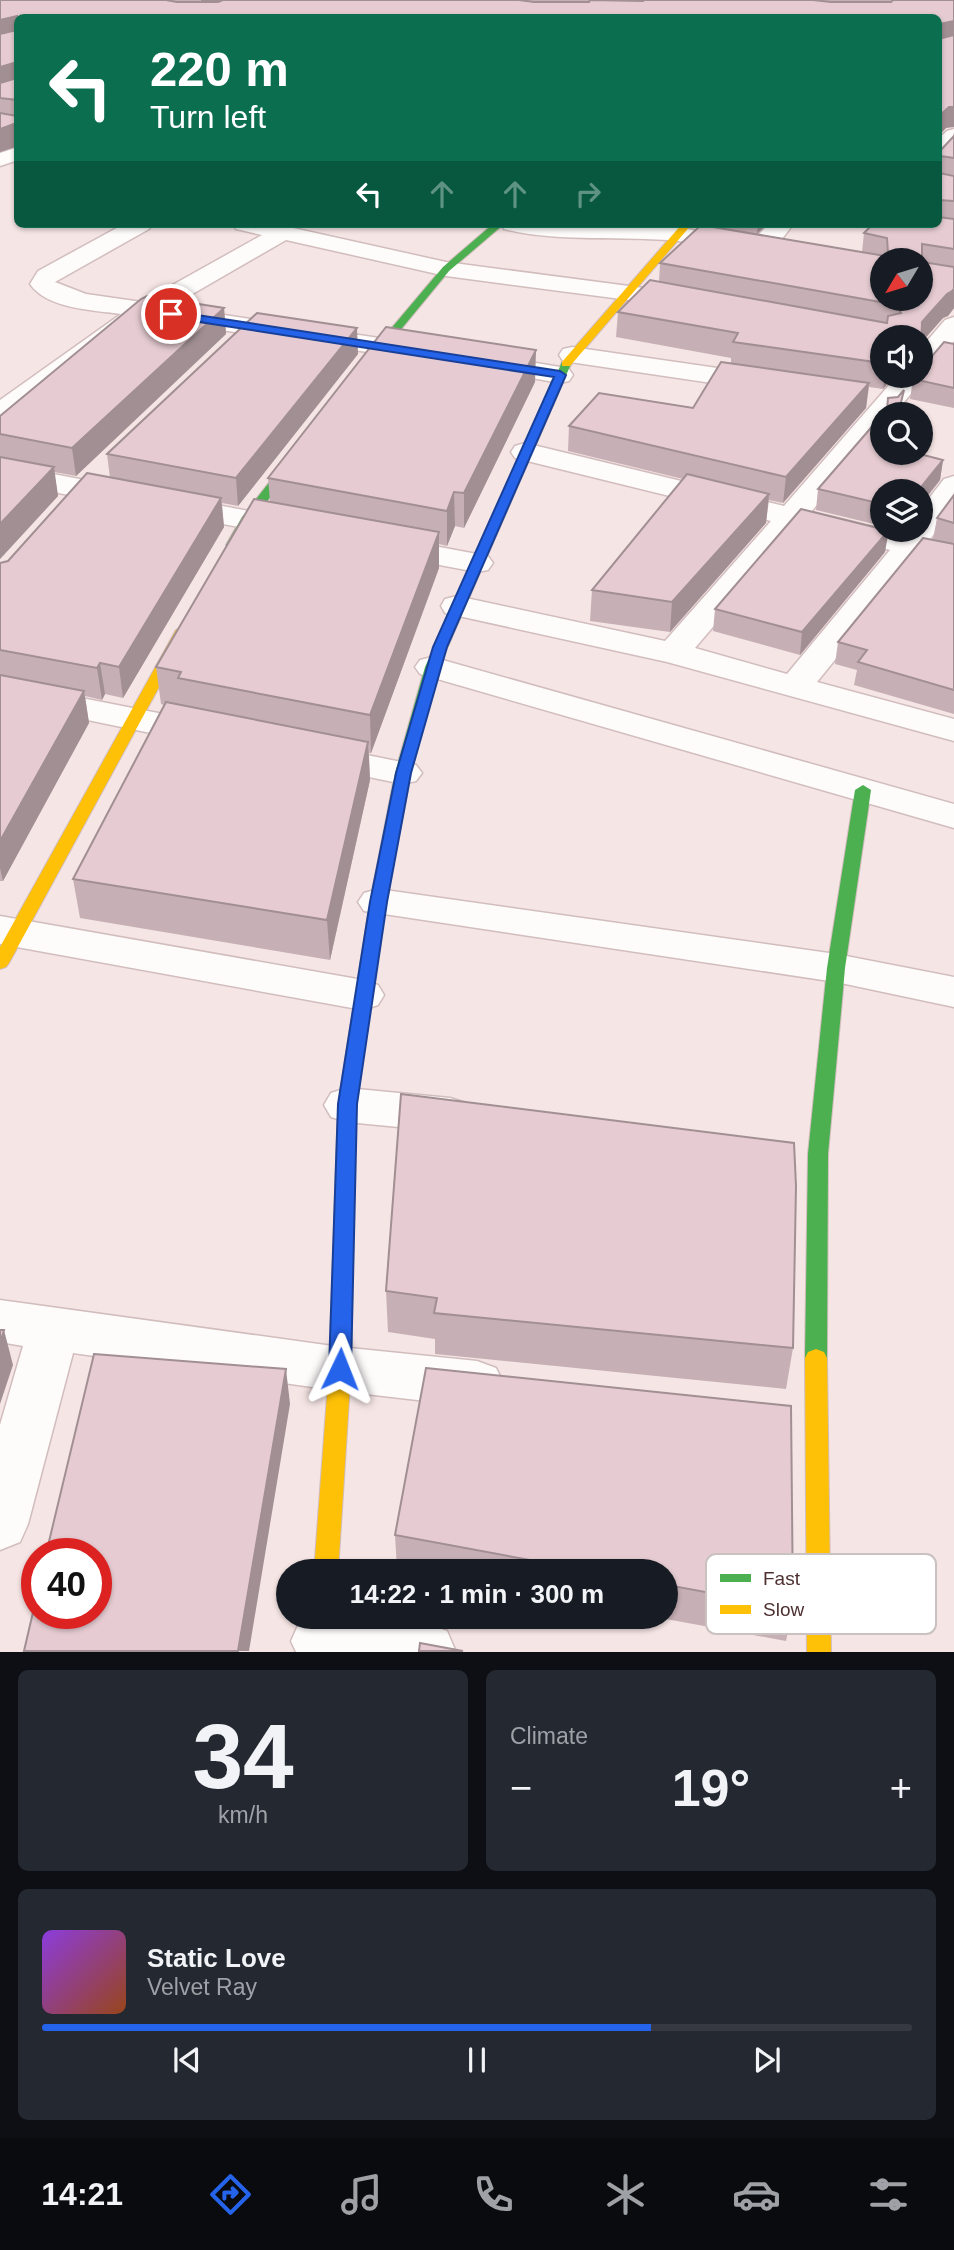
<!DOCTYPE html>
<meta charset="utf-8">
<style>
body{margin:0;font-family:Helvetica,sans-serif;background:#242831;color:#f1f3f6;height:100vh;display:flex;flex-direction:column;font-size:26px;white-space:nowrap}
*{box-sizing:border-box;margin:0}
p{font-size:23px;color:#9ea1a6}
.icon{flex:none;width:38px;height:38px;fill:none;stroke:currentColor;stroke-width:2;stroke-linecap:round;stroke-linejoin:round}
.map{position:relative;height:1652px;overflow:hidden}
.sheet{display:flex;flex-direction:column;gap:18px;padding:18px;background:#0d0f14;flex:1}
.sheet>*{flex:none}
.top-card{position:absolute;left:14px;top:14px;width:928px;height:214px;border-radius:10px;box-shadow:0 2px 5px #0004;background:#0b6e4f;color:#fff;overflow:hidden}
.needle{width:46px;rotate:232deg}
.controls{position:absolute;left:870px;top:248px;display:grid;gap:14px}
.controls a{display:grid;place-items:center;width:63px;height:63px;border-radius:50%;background:#171b24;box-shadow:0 2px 5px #0004;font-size:35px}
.speed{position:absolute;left:21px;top:1538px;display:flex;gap:14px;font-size:35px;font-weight:700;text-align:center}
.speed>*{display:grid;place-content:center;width:91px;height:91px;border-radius:50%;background:#171b24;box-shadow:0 2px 5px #0004;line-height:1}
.speed .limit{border:10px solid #d22;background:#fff;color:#111}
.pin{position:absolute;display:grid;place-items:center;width:60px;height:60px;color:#fff;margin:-30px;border:4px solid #fff;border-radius:50%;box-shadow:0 2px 7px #0007}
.me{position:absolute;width:77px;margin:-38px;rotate:2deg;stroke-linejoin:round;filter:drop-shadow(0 0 5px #0008)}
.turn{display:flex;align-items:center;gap:24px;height:147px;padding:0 21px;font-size:32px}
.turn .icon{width:91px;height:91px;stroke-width:2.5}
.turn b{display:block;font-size:49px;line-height:60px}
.lanes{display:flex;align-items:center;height:66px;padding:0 21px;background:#0003;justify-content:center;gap:35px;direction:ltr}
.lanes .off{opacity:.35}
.big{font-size:52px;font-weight:600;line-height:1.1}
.sheet .widget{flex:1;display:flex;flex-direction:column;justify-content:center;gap:10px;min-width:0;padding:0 24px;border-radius:10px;background:#242831}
.sheet .dial{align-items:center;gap:0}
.dial b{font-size:91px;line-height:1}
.song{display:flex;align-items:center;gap:21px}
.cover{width:84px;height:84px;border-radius:10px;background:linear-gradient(135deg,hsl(270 70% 55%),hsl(20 70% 35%))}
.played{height:7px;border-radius:4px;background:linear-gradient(90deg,#2563eb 70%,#363941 70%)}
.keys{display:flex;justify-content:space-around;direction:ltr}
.heat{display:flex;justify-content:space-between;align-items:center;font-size:38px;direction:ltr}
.sheet .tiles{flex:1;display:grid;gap:18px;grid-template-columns:1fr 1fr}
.widget:last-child{grid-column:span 2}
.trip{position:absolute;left:276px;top:1559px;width:402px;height:70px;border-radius:35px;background:#171b24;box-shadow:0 2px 5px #0004;font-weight:600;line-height:70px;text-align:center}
.dock{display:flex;height:112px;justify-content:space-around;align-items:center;background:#090b0e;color:#9ea1a6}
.dock .icon{width:49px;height:49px}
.dock .selected{color:#2563eb}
.dock b{font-size:32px;color:#f1f3f6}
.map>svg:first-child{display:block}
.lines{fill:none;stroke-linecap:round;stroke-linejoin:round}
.street-casing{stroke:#d2bdbd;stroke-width:3}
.fast-casing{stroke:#d2bdbd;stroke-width:2}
.slow-casing{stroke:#d2bdbd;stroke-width:2}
.street{fill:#fefbfb;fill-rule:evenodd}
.fast{fill:#4caf50;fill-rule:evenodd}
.slow{fill:#ffc107;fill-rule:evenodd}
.wall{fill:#c6afb5}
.shaded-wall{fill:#a18f93}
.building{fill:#e6ccd2;stroke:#a18f93;stroke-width:2;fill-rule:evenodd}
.route{fill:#2563eb;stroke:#184099;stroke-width:2}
.key{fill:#fff;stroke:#cac1c1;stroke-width:2}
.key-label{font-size:19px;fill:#4e3031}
</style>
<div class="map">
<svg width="954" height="1652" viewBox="0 0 954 1652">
<rect width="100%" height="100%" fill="#f6e5e5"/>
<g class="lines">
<defs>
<g id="street">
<path d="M954,129V147L945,155L938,157V139L947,131Z"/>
<path d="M18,147V160L0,166V153Z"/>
<path d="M124,224H152L149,229L55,282L86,294L142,302L262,235L236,229L233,224H275L446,262L667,291L676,293L679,298L676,303L667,305L446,276L286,240L170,307L420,344L429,346L433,352L429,358L420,360L149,319L127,331L10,419L0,421V400L121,314C93,310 47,309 30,284L38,271Z"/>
<path d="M501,224L678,227L751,242L769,224H793C787,233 771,255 758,255C750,255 751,250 742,252C721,248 699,243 678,241C620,235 561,243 504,229Z"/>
<path d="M954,317V341L929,372L923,373L925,376L921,382L893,415H882V428L811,512L903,534L906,530H920V510L944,479L954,476V506L929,541L954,547V565L918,557L817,682L954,719V741L667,662L445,613L441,606L445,599L457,596L665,641L771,521L515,458L511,452L515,446L525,443L784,506L897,376H920V349L945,320ZM798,527L890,550L787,674L695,648Z"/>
<path d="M572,347L766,375L775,377L779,383L775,389L766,391L563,361L559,355L563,349Z"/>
<path d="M483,354L560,367L569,369L573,375L569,381L560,383L474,368L470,362L474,356Z"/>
<path d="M0,464L286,518L297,521L301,527L297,533L286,536L0,482Z"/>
<path d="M386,537L477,554L488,556L493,563L488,570L477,572L375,553L370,546L375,539Z"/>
<path d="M432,657L954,804V828L420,674L415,667L420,660Z"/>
<path d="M0,682L204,722L217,725L222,733L217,741L204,744L0,702Z"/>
<path d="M318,745L416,765L422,773L416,781L403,784L305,764L300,756L305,748Z"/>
<path d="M378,889L836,954L954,977V1007L836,982L364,911L358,902L364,893Z"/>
<path d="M0,916L363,980L378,985L384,995L378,1005L363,1010L0,944Z"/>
<path d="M347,1088L450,1098L466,1103L473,1115L466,1127L450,1132L347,1122L331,1117L324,1105L331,1093Z"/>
<path d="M0,1300L340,1347L477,1361L496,1368L504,1384L496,1400L477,1407L340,1391L73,1353L28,1524L20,1542L0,1550V1425L23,1346L0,1342Z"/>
<path d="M309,1617C355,1617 404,1614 447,1631L456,1652H296L291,1641L300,1621Z"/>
</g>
<g id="fast">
<path d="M493,224H504L449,271L365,373H357V369L443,267Z"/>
<path d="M562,362L571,364L439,667L411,773L386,902L356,1105L353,1259L350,1265L343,1267L336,1265L333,1259L338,1105L370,902L395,773L425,667Z"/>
<path d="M301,445L307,449L252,521L236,548H228L226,545L242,517L297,447Z"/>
<path d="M863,785L871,790L845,968L828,1154L827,1358L824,1364L816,1367L808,1364L805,1358L808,1154L827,968L855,790Z"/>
</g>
<g id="slow">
<path d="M682,224H692L570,366H562V362Z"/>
<path d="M183,626L190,630L9,963L6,967L0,969V947L176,630Z"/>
<path d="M343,1251L350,1253L353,1259L351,1369L338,1572H314L329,1369L333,1259L336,1253Z"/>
<path d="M816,1349L824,1352L827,1358L831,1652H807L805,1358L808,1352Z"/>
</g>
</defs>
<use href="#street" class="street-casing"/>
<use href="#fast" class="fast-casing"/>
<use href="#slow" class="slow-casing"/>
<use href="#street" class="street"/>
<use href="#fast" class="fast"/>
<use href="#slow" class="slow"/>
</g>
<g class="wall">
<path d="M0,0H640L638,1H643L644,0H954L946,128L938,136V18H18V146L0,152Z"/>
<path d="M954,132V308L948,316L943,318L921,343L920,353V338H882V376H894L883,389L869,387L866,408L783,503L769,500L766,523L670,632L590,621L592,590L683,479L568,451L569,426L693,408L731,364V358L616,337L618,312L659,282L660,263L705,226V224H767L757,234L862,252L864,233L938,224V153L953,137Z"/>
<path d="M224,308L226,334L76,476L54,472L58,496L0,559V416Z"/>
<path d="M954,344V408L910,399L913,379Z"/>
<path d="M358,354L238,506L222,503L224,527L123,698L105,694L102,700L85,696L89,723L3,881H0V563L8,561L110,478L107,454Z"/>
<path d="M535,382L464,528L455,526L447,546L439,544V568L371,753H369L370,780L330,960L80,918L73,879L164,705L161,704L156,667L270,501L268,478Z"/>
<path d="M882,453L943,460L940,480L921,505L920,508V492H882V526L816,510L818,489Z"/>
<path d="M954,495V714L854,685L857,670L835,664L838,642L949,544L933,539L937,518Z"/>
<path d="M885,552L800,655L713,631L715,609Z"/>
<path d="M386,1291L793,1348L786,1389L435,1354V1339L388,1332Z"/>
<path d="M426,1368L791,1406L793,1608L786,1641L655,1617H667V1572H411L397,1569L395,1535Z"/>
</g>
<g class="shaded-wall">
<path d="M201,0H224L202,8Z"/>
<path d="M17,16L18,35L0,40V20Z"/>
<path d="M954,21V39L938,43L939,24Z"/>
<path d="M17,62L18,82L0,88V67Z"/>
<path d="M949,107H954V127L946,128L938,136L939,116Z"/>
<path d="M16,123L18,146L0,152V129Z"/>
<path d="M758,224H767L757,234Z"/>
<path d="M954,289V308L948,316L943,318L920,344L922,322L947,294Z"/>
<path d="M224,308L226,334L76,476L72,448Z"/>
<path d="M357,328L358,354L238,506L236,478Z"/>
<path d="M536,350L535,382L464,528V493Z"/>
<path d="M885,376H894L883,389Z"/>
<path d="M869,383L866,408L783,503L786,477Z"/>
<path d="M943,460L940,480L920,505L921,487Z"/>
<path d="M54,467L58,496L0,559V524Z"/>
<path d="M454,492L455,526L447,546V511Z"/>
<path d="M769,494L766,523L670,632L672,602Z"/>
<path d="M221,498L224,527L123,698L119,667Z"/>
<path d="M889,530L885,552L800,655L802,632Z"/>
<path d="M439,532V568L371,753L370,715Z"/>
<path d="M100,663L105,694L102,700L97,668Z"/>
<path d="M84,691L89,723L3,881L0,868V841Z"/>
<path d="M368,742L370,780L330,960L327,920Z"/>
<path d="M4,1330L13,1365L0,1404V1343Z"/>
<path d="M286,1369L290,1404L249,1651H238Z"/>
</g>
<g class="building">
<path d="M0,0H166L177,2H218L223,0H519L534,2H589L590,0L643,1L644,0H813L831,2H891L893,0H954V21L939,24V39L954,35V107H949L939,116L938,130V18H18V136L16,123L0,129V113L17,116V100L0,98V83L17,78V62L0,67V34L17,30V16L0,20Z"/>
<path d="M954,136V158L940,156L939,173L954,176V201L938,200V153Z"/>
<path d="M938,217L954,219V249L922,244V262L954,267V289L952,291L947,294L922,322L921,348L920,338H882V363L733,342L738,333L618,312L650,280L887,323L888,316L901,313L897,306L886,303L660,263L701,225L885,256L888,253L887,238L864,233L873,224H938ZM882,261H920V299H882Z"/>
<path d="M147,296L224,308L72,448L0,434V416L141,299Z"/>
<path d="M257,313L357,328L236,478L107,454Z"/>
<path d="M386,327L536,350L464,493L454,492L447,511L268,478Z"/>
<path d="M944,342L954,344V388L913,379L916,376H920V370Z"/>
<path d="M721,362L869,383L786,477L569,426L599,393L693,408Z"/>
<path d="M904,390L898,415H883L887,410L888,398L898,397Z"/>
<path d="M882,415V453H916L943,460L921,487V506L920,492H882V504L818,489Z"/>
<path d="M0,457L54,467L0,524Z"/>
<path d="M87,473L221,498L119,667L100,663L97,668L0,650V563L8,561Z"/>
<path d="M687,474L769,494L672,602L592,590Z"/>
<path d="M954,495V523L937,518Z"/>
<path d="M254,499L439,532L370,715L178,678L181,672L156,667Z"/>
<path d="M801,509L882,529V530H889L802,632L715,609Z"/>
<path d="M923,538L954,544V690L858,662L867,650L838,642Z"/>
<path d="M0,675L84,691L0,841Z"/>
<path d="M166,702L368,742L327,920L73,879Z"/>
<path d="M401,1094L794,1143L796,1186L793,1348L434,1313L437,1298L386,1291Z"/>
<path d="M0,1330H4L0,1343Z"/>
<path d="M94,1354L286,1369L238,1651H24L37,1595V1614H96V1554H46Z"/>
<path d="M426,1368L791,1406L793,1608L667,1585V1572H595L395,1535Z"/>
<path d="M420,1643L463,1651H419Z"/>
</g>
<path class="route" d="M171,311L560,371L566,375L447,647L411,773L387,902L357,1104L351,1369L348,1376L340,1378L332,1376L329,1369L338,1104L370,902L396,773L433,647L554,377L167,317L166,314Z"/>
<rect x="706" y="1554" width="230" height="80" rx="10" class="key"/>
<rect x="720" y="1574" width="31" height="8" fill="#4caf50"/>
<rect x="720" y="1605" width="31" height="9" fill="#ffc107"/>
<g class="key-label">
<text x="763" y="1585">Fast</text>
<text x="763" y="1616">Slow</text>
</g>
</svg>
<div class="controls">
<a><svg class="needle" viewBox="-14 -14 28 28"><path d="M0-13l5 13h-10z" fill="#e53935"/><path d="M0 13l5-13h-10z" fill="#9ea1a6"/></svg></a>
<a><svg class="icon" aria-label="sound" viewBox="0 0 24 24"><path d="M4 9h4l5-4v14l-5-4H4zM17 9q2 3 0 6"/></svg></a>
<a><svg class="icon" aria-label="search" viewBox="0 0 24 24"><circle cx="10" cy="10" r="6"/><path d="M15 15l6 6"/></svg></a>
<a><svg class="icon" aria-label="layers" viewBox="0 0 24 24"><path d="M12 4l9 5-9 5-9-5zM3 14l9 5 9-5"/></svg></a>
</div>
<div class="speed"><div class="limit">40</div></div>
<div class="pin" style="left:171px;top:314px;background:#d93025"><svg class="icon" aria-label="arrive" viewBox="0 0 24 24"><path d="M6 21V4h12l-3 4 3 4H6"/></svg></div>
<svg class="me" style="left:340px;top:1369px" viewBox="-20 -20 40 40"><path d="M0-17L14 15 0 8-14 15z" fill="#2563eb" stroke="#fff" stroke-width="4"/></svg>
<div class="trip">14:22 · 1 min · 300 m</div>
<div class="top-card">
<div class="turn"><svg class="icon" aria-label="left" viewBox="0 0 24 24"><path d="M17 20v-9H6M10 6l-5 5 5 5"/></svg><div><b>220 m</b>Turn left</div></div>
<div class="lanes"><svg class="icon" aria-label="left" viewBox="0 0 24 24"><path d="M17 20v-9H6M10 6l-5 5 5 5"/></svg><svg class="icon off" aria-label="ahead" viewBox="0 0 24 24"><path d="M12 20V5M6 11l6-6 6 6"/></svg><svg class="icon off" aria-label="ahead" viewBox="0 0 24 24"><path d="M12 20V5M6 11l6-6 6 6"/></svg><svg class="icon off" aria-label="right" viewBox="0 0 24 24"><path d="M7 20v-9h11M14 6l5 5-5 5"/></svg></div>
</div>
</div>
<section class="sheet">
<div class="tiles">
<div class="widget dial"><b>34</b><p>km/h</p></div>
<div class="widget"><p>Climate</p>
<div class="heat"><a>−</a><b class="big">19°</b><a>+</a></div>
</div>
<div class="widget">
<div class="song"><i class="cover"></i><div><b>Static Love</b><p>Velvet Ray</p></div></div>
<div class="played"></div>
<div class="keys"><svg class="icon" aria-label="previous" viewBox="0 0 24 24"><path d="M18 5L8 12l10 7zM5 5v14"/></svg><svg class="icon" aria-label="pause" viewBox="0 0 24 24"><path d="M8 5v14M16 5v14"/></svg><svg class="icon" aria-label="next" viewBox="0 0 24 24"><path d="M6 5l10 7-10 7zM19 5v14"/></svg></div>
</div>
</div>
</section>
<nav class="dock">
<b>14:21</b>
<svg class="icon selected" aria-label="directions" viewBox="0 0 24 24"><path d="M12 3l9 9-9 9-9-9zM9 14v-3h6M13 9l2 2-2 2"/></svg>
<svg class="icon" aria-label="music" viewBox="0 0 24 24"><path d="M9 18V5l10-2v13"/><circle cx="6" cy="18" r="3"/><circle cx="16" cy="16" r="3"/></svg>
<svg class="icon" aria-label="phone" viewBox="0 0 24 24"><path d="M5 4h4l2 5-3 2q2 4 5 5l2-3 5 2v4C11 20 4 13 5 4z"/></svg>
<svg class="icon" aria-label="climate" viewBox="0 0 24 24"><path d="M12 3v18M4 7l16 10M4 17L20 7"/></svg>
<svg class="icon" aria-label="car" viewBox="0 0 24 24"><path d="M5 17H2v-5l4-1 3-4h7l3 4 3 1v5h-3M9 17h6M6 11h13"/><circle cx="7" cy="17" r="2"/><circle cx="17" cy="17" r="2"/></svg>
<svg class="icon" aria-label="filters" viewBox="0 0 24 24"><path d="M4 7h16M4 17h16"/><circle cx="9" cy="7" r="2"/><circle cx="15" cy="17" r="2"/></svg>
</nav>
